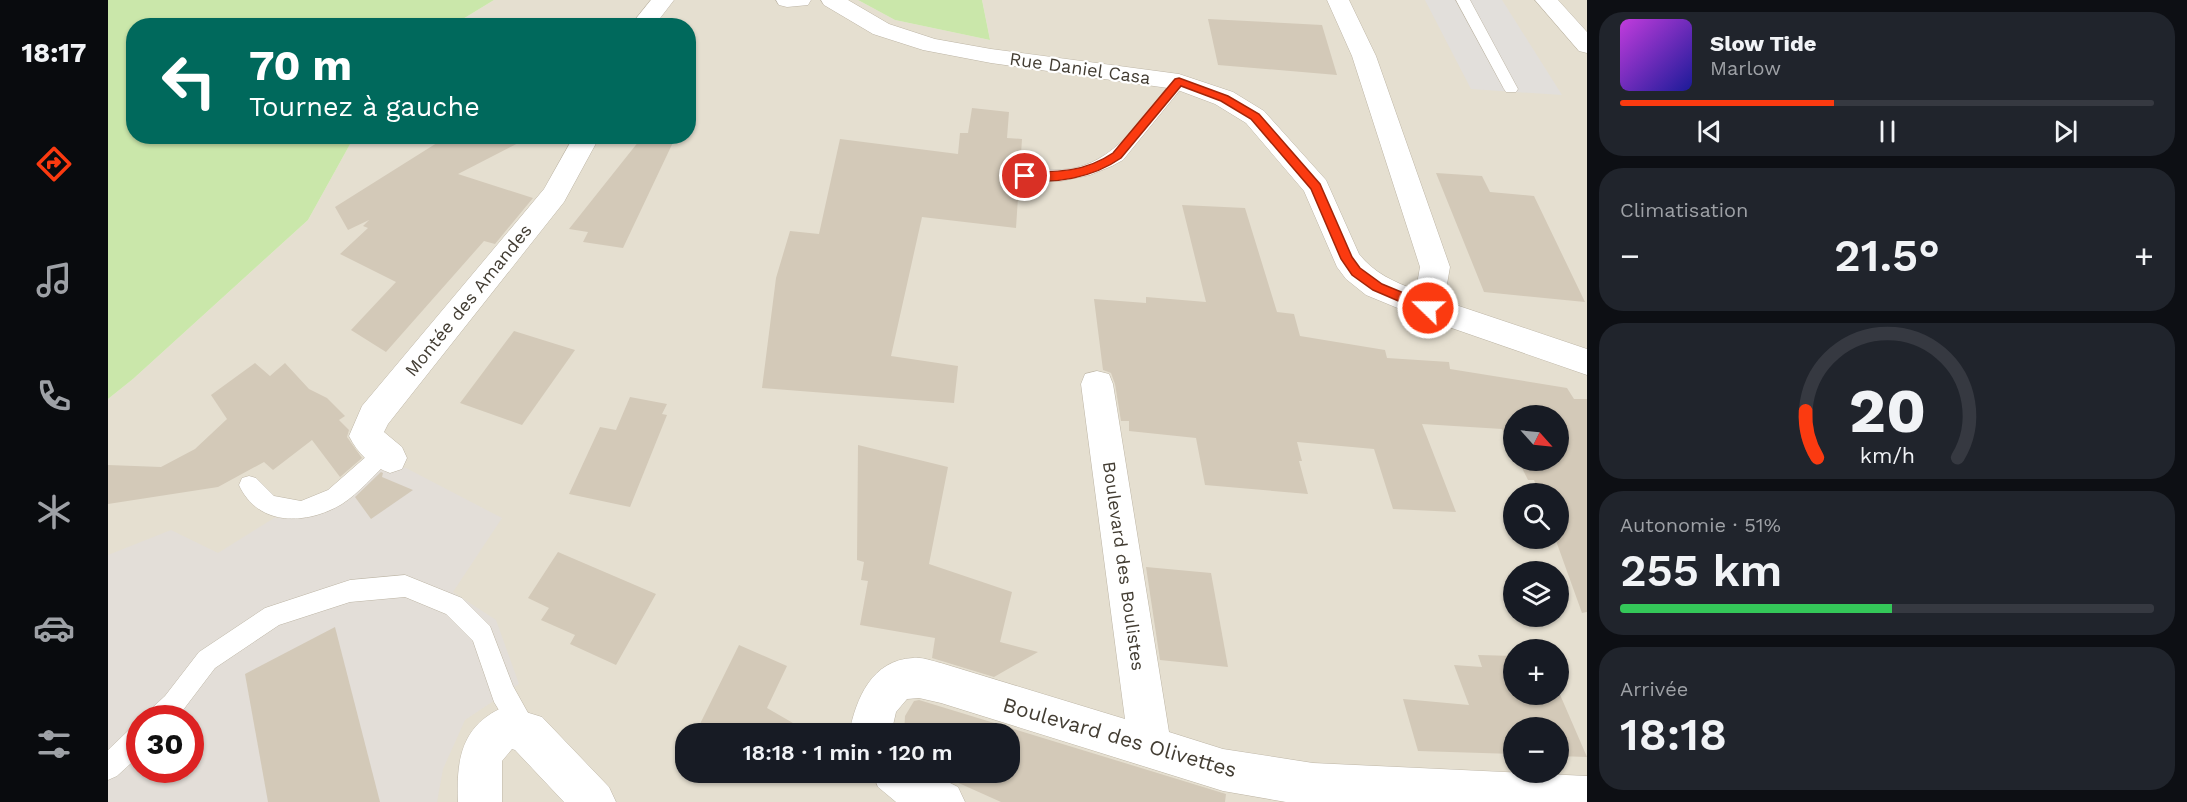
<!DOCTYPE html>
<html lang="fr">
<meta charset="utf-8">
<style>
body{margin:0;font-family:"Work Sans",sans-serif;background:#20242c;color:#f1f3f6;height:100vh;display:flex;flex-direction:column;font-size:22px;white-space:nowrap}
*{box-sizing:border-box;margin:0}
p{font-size:20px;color:#9ea1a6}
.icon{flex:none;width:33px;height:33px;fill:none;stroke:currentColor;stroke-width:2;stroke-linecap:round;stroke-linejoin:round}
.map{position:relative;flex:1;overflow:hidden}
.panel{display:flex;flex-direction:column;gap:12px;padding:12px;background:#0d0f14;width:600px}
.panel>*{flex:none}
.banner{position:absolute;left:18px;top:18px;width:570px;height:126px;border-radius:24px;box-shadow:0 2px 4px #0004;background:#00695c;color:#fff;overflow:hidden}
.needle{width:39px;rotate:117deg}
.fabs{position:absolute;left:1395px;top:405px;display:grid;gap:12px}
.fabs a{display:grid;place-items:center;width:66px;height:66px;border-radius:50%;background:#171b24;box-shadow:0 2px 4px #0004;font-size:30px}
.speed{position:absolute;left:18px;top:705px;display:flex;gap:12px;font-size:30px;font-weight:700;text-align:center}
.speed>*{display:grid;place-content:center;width:78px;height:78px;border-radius:50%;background:#171b24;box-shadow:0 2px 4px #0004;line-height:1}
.speed .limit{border:9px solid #d22;background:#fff;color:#111}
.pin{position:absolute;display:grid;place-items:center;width:51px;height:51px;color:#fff;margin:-26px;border:3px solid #fff;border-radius:50%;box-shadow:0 2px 6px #0007}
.me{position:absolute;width:66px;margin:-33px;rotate:292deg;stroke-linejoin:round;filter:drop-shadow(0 0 4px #0008)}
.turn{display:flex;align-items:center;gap:21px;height:126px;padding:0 24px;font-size:27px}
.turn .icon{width:78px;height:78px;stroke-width:2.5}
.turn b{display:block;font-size:42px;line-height:51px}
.big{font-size:45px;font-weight:600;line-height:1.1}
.panel .card{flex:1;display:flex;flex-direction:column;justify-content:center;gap:9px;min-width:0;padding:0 21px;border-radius:24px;background:#20242c}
.panel .dial{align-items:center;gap:0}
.dial svg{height:156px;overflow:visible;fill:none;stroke:#363941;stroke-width:7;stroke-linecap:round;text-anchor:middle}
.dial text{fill:#f1f3f6;stroke:none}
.song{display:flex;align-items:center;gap:18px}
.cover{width:72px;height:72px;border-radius:9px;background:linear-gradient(135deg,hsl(290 70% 55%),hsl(240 70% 35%))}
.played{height:6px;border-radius:3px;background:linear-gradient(90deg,#fb3a10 40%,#363941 40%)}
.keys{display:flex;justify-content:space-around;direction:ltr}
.heat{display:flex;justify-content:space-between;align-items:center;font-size:33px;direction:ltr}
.charge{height:9px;border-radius:4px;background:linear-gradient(90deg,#34c759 51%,#363941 0)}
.trip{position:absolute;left:567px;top:723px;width:345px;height:60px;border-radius:24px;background:#171b24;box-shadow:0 2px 4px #0004;font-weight:600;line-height:60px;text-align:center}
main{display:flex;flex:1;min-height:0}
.tabs{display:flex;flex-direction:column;width:108px;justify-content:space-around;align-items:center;background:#090b0e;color:#9ea1a6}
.tabs .icon{width:42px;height:42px}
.tabs .on{color:#fb3a10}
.tabs b{font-size:27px;color:#f1f3f6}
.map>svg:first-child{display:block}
.residential{fill:#e5dfd0;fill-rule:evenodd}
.industrial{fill:#e3ded8;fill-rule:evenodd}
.green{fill:#cae7aa}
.parking{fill:#e2dfdb}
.building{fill:#d3c9b8}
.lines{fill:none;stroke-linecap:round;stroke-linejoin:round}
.lane-casing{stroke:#bdb5a5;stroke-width:1}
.street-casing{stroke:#bdb5a5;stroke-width:1}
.lane{fill:#fff;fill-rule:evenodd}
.street{fill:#fff;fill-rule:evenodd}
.route{fill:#fb3a10;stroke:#a3260a;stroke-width:1.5}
.labels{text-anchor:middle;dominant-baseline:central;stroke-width:4.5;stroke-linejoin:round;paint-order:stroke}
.street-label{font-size:18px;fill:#433d33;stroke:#fff}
.near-street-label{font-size:21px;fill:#433d33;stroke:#fff}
</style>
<main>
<nav class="tabs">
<b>18:17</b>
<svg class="icon on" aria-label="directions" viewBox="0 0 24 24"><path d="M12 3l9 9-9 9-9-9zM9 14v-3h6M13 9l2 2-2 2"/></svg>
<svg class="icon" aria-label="music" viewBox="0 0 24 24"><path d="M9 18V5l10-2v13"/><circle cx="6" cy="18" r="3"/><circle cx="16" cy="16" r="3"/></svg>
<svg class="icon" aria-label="phone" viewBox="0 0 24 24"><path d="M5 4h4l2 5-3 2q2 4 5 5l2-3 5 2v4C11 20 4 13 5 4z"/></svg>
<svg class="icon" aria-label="climate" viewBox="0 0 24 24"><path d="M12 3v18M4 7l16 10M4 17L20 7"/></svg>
<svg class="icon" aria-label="car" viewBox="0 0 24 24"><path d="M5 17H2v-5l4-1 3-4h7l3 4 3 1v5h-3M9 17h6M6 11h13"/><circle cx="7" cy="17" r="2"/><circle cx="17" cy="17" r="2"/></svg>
<svg class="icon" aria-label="filters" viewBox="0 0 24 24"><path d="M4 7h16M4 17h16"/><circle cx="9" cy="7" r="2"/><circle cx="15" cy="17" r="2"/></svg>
</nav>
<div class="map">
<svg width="1479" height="802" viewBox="0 0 1479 802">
<rect width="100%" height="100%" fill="#f1ede2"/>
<path class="residential" d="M386,0H750L787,20L882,40L874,0H1479V802H0V399L25,379L200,220L246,137L580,136V26L345,25ZM1406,416H1450V460H1406ZM1406,494H1450V538H1406ZM1406,572H1450V616H1406ZM1406,650H1450V694H1406ZM32,718H82V770H32ZM1406,728H1450V772H1406ZM578,734H902V772H578Z"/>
<path class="industrial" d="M270,465L298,468L394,518L345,592L388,620L411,684L357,720L335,769L329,802H0V555L63,530L110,553L166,518L198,516ZM32,718H82V770H32Z"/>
<g class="green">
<path d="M0,0H386L345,25L26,26V136L246,137L200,220L25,379L0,399Z"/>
<path d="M750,0H874L882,40L787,20Z"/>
</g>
<path class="parking" d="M1317,0H1394L1454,95L1363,89Z"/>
<g class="building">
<path d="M1100,19L1214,25L1229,75L1110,65Z"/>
<path d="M864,108L901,112L899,138L914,139L912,169L907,175L911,182L908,228L814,217L783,356L850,366L846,403L654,388L668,278L682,231L711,234L732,139L850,154L852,133H860Z"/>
<path d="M340,136H424L350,174L425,198L387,244L376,241L278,352L243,330L288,282L232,254L260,228L255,226L261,220L240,230L227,207Z"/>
<path d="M535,136H568L515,248L475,242L480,232L461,229Z"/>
<path d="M1328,173L1374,176L1382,192L1426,196L1477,302L1376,292Z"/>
<path d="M1074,205L1137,208L1169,312L1186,314L1192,336L1277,350L1279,358L1341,362L1342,369L1459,388L1466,399H1479V612L1474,613L1447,538H1450V494H1431L1426,480H1420L1410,460H1450V416H1406V451L1394,429L1314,424L1348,512L1285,509L1266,449L1189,442L1194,461H1191L1200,494L1097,485L1088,438L1021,431V421H1013L1007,384L1003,373L995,370L986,299L1038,303V297L1098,302Z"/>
<path d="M406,331L467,350L414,425L352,403Z"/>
<path d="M147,363L162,376L177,363L201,389L219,398L237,416L231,420L241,430L239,437L254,458L232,477L204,440L165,470L156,462L110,487L0,504V465L53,467L87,449L119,419L103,395Z"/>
<path d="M522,397L559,404L554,414L559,415L522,507L461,494L492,427L508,430Z"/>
<path d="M750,445L840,467L821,564L904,592L892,642L930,652L886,677L824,658L827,638L752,625L760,581L753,580L756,562L749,560Z"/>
<path d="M273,472L275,473L274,477L305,490L263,519L247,497Z"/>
<path d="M450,552L548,594L508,665L462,644L467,635L433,620L441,608L420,598Z"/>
<path d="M1038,567L1103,573L1120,667L1052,660Z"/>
<path d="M227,627L272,802H160L137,674Z"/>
<path d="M631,645L679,666L659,708L704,734H587Z"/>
<path d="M1370,655L1406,656V694H1450V690L1479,757L1450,756V728H1406V754L1310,751L1295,699L1361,705L1346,665L1374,667Z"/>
<path d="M811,700L1118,794L1117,802H893L826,772H902V734H796L797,716L806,701Z"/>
</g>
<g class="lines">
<defs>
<g id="lane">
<path d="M1348,0H1362L1410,89L1408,92H1398L1396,89Z"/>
<path d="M1071,78L1078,82L1076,85L1015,160L1004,166L982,175L953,181L911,180L909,176L911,172C929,167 949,172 967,168C1012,158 1038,112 1066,79Z"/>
<path d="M275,445L282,448L285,454L282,460C267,474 251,493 234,504C199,525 150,527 131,485L134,478L141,476L148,478L166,496L193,501L220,490L268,448Z"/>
<path d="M297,575L354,598L382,626L405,686L429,729L426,738L417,741L408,738L386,702L365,641L338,614L297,597L242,602L171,625L107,668L69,718H40L43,709L57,696L91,652L157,608L242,580Z"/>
<path d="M32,725V755L9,776L0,780V750L23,728Z"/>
</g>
<g id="street">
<path d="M543,0H566L546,26H522Z"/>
<path d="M668,0H703L700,5L679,7L671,5Z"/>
<path d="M713,0H740L781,24L827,39L883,49L1071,74L1125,92L1156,111L1218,180L1251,254C1266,273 1286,282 1308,290L1312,267L1244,56L1219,0H1241L1268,56L1342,267L1336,301L1479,349V375L1309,316L1258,295L1238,279L1229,267L1196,191L1138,123L1107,104L1067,89L883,63L815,50L765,34L716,5Z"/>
<path d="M1427,0H1450L1479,32V53L1471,51Z"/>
<path d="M466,136H492L456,202L280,424L276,432L294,447L299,458L294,469L282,473C263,466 250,454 241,436L254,406L436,189Z"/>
<path d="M989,371L1001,374L1005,384L1061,732L1115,749L1205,763L1479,776V802H1178L1115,791L833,703L811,698L799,699L788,712L783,734H741C748,698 764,660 805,658C815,657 824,661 833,663L1017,719L973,384L977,374Z"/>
<path d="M398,706L434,717L501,787L508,802H456L407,750L404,749L394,761V802H350C348,758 354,724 398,706Z"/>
<path d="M764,772H820L850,787L857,802H788L770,787Z"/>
</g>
</defs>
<use href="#lane" class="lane-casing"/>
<use href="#street" class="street-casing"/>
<use href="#lane" class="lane"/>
<use href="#street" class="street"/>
</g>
<path class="route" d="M1071,78L1120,96L1151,114L1212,184L1244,257L1252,268L1274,284L1325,305L1327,308L1325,312H1316L1265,290L1244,275L1233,259L1203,189L1143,119L1113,101L1073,86L1013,158C986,177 945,186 913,178V173L917,172C950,172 977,172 1005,153L1067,79Z"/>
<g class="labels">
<g class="street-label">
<text transform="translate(972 68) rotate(8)">Rue Daniel Casa</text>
<text transform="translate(360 300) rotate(-51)">Montée des Amandes</text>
<text transform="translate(1016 566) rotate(82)">Boulevard des Boulistes</text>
</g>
<g class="near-street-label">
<text transform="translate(1012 737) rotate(16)">Boulevard des Olivettes</text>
</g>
</g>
</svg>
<div class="fabs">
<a><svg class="needle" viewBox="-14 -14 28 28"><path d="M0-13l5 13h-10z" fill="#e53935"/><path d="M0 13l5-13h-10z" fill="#9ea1a6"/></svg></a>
<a><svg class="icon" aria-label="search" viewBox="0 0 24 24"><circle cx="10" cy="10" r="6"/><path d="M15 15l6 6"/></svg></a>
<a><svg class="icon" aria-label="layers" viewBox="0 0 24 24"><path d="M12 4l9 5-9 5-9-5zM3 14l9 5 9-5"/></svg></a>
<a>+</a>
<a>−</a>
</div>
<div class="speed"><div class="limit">30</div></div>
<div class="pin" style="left:917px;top:176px;background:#d93025"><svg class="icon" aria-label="arrive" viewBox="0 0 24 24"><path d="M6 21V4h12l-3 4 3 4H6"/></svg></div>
<svg class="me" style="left:1320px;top:308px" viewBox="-20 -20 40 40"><circle r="17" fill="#fb3a10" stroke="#fff" stroke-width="3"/><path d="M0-11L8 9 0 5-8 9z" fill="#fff"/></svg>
<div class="trip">18:18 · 1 min · 120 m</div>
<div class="banner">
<div class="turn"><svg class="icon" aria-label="left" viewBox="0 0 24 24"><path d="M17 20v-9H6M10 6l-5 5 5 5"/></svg><div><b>70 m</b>Tournez à gauche</div></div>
</div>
</div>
<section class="panel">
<div class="card">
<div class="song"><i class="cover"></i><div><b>Slow Tide</b><p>Marlow</p></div></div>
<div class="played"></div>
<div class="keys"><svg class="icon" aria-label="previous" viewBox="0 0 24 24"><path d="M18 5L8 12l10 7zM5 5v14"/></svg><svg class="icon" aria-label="pause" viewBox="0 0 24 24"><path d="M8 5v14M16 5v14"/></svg><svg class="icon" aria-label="next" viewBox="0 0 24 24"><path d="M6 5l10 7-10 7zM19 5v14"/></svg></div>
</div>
<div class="card"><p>Climatisation</p>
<div class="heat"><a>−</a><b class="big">21.5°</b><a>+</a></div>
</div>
<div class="card dial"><svg viewBox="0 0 100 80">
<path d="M14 69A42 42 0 1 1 86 69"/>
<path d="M14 69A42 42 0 0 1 8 45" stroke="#fb3a10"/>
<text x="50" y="56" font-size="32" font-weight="700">20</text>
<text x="50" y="72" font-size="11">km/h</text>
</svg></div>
<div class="card"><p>Autonomie · 51%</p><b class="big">255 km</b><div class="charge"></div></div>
<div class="card"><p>Arrivée</p><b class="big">18:18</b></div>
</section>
</main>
